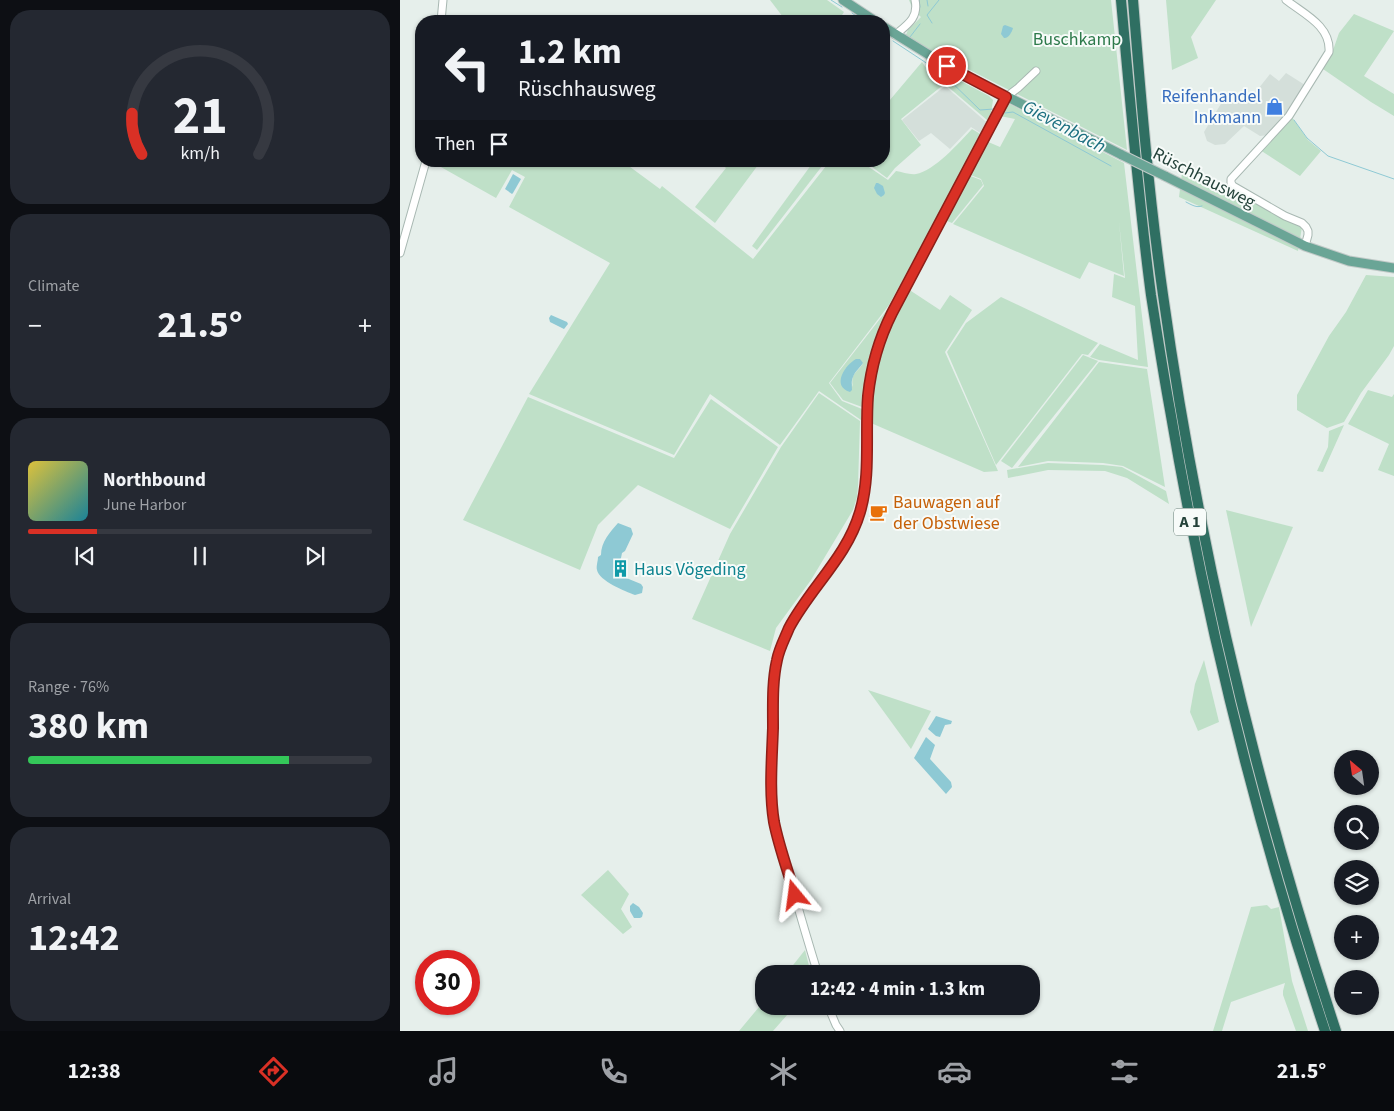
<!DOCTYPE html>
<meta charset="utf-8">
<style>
body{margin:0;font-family:"Source Sans 3",sans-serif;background:#242831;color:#f1f3f6;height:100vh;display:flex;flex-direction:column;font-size:19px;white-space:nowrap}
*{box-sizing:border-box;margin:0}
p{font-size:16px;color:#9ea1a6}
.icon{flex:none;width:28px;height:28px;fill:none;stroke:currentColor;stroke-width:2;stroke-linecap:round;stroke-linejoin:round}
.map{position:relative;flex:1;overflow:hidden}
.sheet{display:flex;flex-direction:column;gap:10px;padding:10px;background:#0d0f14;width:400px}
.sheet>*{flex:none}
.hud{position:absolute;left:15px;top:15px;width:475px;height:152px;border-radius:20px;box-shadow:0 1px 4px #0004;background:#171b24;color:#f1f3f6;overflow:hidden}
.needle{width:32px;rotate:331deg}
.buttons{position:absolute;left:934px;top:750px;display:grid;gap:10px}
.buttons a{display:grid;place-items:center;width:45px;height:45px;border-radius:50%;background:#171b24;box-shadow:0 1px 4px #0004;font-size:25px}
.speed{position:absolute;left:15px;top:950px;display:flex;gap:10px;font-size:25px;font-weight:700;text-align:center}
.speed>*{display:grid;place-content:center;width:65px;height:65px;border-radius:50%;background:#171b24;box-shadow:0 1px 4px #0004;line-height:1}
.speed .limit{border:8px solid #d22;background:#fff;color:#111}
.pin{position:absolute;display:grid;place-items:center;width:42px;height:42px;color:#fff;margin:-21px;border:2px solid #fff;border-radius:50%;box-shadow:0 1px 5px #0007}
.me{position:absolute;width:55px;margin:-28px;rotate:344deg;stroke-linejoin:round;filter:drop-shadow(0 0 4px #0008)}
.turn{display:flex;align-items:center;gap:18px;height:105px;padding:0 20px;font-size:22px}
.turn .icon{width:65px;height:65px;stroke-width:2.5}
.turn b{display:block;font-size:35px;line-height:42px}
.then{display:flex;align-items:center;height:48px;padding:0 20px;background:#0003;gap:10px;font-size:19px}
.big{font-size:38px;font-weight:700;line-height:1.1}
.sheet .widget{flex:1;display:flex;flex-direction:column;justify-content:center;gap:8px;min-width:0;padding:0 18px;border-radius:20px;background:#242831}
.sheet .dial{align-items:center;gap:0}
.dial svg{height:130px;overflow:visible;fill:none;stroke:#363941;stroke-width:7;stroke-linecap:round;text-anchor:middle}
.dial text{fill:#f1f3f6;stroke:none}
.song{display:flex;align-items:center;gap:15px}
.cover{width:60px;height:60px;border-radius:8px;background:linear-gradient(135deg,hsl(50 70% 55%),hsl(190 70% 35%))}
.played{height:5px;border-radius:2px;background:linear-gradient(90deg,#d93025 20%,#363941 20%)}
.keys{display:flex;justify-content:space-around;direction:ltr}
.heat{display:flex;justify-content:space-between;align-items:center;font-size:28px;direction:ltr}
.charge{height:8px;border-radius:4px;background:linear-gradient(90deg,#34c759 76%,#363941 0)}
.trip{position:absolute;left:355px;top:965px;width:285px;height:50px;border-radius:20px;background:#171b24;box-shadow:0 1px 4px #0004;font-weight:700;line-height:50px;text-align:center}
.tab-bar{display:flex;height:80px;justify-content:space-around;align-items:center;background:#090b0e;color:#9ea1a6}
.tab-bar .icon{width:35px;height:35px}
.tab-bar .active{color:#d93025}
.tab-bar b{font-size:22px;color:#f1f3f6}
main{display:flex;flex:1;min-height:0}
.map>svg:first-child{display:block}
.built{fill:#d4dfda}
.green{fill:#bfe0c8;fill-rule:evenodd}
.water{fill:#8ec9d4}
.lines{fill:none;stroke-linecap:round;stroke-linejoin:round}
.stream{stroke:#8ec9d4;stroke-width:1}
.minor-casing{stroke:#a8b8b2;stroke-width:9}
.major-casing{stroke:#c2cac8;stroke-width:11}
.highway-casing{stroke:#c2cac8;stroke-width:12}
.minor{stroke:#fff;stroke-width:7}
.major{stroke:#6aa596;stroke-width:9}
.highway{stroke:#2f6f62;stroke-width:10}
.major-bridge-casing{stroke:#c2cac8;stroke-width:11;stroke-linecap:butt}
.major-bridge{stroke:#6aa596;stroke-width:9}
.route-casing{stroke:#8d1f18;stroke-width:12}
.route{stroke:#d93025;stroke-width:9}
.labels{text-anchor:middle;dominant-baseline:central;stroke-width:4;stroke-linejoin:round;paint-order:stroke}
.shield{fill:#f7fbf9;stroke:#637a73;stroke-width:1}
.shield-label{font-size:16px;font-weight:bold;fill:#24423a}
.park-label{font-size:18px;fill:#2d7a4b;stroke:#f7fbf9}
.shop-label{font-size:18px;fill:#366cbe;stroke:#f7fbf9;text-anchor:end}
.street-label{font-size:18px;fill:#24423a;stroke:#f7fbf9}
.food-label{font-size:18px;fill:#c56008;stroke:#f7fbf9;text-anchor:start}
.culture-label{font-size:18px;fill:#0d838f;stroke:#f7fbf9;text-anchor:start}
.water-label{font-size:19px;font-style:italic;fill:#1c6f80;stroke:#f7fbf9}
</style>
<main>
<section class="sheet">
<div class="widget dial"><svg viewBox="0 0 100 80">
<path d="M14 69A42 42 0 1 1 86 69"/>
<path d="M14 69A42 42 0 0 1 8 44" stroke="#d93025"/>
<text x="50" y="56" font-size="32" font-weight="700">21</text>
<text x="50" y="72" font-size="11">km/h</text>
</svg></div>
<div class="widget"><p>Climate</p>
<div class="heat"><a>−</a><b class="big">21.5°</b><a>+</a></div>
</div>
<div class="widget">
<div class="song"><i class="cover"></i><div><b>Northbound</b><p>June Harbor</p></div></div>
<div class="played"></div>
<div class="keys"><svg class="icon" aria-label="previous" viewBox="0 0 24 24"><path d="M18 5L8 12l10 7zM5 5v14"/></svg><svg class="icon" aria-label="pause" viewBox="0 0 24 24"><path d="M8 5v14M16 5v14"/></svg><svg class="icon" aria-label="next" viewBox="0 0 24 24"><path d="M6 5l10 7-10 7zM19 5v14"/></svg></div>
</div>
<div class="widget"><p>Range · 76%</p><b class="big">380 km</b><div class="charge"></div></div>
<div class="widget"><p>Arrival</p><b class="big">12:42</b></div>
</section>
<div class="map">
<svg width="994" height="1031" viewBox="0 0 994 1031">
<rect width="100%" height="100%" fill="#e6efeb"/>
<g class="built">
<path d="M886,73L905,85L899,98L882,121L869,135L860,136L844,126L825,144L815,145L807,141L804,132L828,92L847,103L870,74L879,81Z"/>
<path d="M545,86L585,121L588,122L582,134L571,127L550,149L531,133L519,141L502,120Z"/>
</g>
<g class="green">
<path d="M370,0H427L444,12L438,21H386Z"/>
<path d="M509,0H711L727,150L505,37L508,30L521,17L513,10Z"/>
<path d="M766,0H816L791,37L798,58L772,70Z"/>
<path d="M954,14L994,31L964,76L994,94V116L971,102L923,69L931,56L939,33Z"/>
<path d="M522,62L531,75L543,85L501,119L521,145L495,168L487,178L464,161H484V107Z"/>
<path d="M527,63L589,96L593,100L591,113L587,120L533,74Z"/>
<path d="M608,103L724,163L748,367L699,360L690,357L700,344L738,360L735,306L712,297L714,274L725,278L719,222L724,276L689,262L680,279L553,224L584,186L581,179L568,174L586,141L600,147L615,119L600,116Z"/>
<path d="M891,116L908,140L921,151L900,176L860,150Z"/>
<path d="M572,129L582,135L489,305L429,383L442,401L462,409L461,420L419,391L380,445L310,394L274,455L129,394L210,263L109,207L125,177L112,170L96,198L32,162L222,161L260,189L262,186L353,259L430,161H460L488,180L496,171C502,172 510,175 516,174C534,171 559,143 572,129Z"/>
<path d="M319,161H361L315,223L295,207L326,168Z"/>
<path d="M414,161H426L357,250L352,246Z"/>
<path d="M782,173L791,177L792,174L823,185L902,227L898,251L779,197Z"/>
<path d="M568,175L581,180L583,185L552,223L542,219Z"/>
<path d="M966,275L994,277V346L989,355L961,393L944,422L927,428L897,410V395L929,336L946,312Z"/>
<path d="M508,289L540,310L550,295L572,310L545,352L598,471L584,472L471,423C472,393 474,359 485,330C491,316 501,302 508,289Z"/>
<path d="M601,297L698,343L688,355L682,354L596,465L547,352L566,323Z"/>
<path d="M490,306L480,330L466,376L462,407L443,400L430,383ZM463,363C458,373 450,372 453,387L445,369Z"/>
<path d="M683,355L698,361L612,468L601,461Z"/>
<path d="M699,362L747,369L765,487L723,466L703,463L648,461L618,467Z"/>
<path d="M968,390L992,397L994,394V476L978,470L989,444L948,424Z"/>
<path d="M419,393L460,421L458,486L457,497L453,510L411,580L376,628L370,651L292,619L330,534L381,447Z"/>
<path d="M128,397L274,458L311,399L378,447L330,529L238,485L198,525L180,570L63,520Z"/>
<path d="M944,425L923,472L917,471L928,447L929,431Z"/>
<path d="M648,463L703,465L722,467L766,491L769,504L727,478L705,471L648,470L608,478L607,470Z"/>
<path d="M826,510L893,527L851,627Z"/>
<path d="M804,660L819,722L798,731L790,712L795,684Z"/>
<path d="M468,690L531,711L511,749Z"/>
<path d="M208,870L229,894L221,909L232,927L223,934L181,895Z"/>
<path d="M867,905L871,909L879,907L892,981L908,1031H896L883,995V991L885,983L831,1002L822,1031H813L851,907Z"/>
<path d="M405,950L411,974H386Z"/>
<path d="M364,1001V1006H395L373,1031H339Z"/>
</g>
<g class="water">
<path d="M605,25L613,28C612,32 608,39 604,38L601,34L603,26Z"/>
<path d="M113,174L121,179L113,193L112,194L105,189Z"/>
<path d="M476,183H478L483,186L485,193L484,195L481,197L477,194L474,188Z"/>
<path d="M151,315L167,322L168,324L164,329L150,322L149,318Z"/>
<path d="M456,359H460L463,363C460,368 455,371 453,377C451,381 452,386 452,390L450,392C431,386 445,365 456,359Z"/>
<path d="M218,523L231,528L233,534L225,551L222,553L221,558L216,566L213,569L219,575L241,584L243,587L242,593L235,595C225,591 199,581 197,570C196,566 198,561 198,557L201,555C201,542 210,532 218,523Z"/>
<path d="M536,716L552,721L551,724L545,725L540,737L536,736L528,729Z"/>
<path d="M526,737L535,745L530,759L551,782L552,787L546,794L514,758Z"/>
<path d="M233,903L239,907L243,913L242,917L240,918H234L230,911V906Z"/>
</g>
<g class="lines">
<g class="stream">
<path d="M431,0L442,7"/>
<path d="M519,0L520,7"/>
<path d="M527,0L528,6"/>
<path d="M452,13L463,21"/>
<path d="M532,23L527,15L539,0"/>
<path d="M484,35L486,37"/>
<path d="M510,40V37L520,24"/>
<path d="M493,41L543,74L580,110L594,109"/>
<path d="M605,113L613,112L711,166"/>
<path d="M894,120L907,138L928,156L994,179"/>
<path d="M786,202C792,205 796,208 802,206"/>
</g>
<defs>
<g id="minor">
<path d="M886,0C904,14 931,26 929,52L889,116L831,179V183L833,186L885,216L902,223L906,227L908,231V235L905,246"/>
<path d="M41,21L43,0"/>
<path d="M495,35C507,25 519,18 515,0"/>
<path d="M0,253L26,161"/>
<path d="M418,974C408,942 399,911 390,879C384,860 378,841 374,821C369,791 372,754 373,723C373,702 372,679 377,659C379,652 382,644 385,638C405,593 447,559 460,511C470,475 466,435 468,398C470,372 477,346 487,322L606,97L618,88L636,71"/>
<path d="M428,1006L436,1025L440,1031"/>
</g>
<g id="major">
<path d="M443,0L475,21"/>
<path d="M484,27L547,66L722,155"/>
<path d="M765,176L905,246L949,261L994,268"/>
</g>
<g id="highway">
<path d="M721,0C730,98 738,197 751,295C757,333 763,372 770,410C806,621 857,828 925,1031"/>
<path d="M733,0C741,99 749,197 763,295C798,545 857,791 936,1031"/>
</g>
</defs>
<use href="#minor" class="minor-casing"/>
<use href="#major" class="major-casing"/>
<use href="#highway" class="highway-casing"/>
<use href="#minor" class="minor"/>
<use href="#major" class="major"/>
<use href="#highway" class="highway"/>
<defs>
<path id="major-bridge" d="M722,155L765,176"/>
</defs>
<use href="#major-bridge" class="major-bridge-casing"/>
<use href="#major-bridge" class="major-bridge"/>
</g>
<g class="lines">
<defs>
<path id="route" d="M395,895C388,871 379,847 374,822C369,792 372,758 373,728C373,705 372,682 377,660C379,649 385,638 389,628C410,588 447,557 460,512C471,475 465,434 468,396C471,367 479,339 492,313L606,97L547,66"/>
</defs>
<use href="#route" class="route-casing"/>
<use href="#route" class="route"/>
</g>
<defs>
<symbol id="shop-bare" viewBox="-9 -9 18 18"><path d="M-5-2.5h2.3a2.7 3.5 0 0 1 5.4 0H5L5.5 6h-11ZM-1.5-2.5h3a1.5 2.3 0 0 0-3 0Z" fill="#3f7fe0" stroke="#f7fbf9" stroke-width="2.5" paint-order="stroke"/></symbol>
<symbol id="cafe-bare" viewBox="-9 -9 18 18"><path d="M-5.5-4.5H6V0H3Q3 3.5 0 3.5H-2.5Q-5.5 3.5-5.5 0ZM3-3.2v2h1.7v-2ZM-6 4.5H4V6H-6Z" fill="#e8710a" stroke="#f7fbf9" stroke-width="2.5" paint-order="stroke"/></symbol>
<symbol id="building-bare" viewBox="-9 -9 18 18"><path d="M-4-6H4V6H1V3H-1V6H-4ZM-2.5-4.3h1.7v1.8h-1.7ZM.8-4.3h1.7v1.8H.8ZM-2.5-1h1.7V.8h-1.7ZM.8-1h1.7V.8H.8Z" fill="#0f9aa8" stroke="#f7fbf9" stroke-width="2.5" paint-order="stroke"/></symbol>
</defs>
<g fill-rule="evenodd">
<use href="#shop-bare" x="862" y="94" width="25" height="25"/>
<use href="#cafe-bare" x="466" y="500" width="25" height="25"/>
<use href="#building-bare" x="208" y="556" width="25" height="25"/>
</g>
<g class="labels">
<rect class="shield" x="774" y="508.5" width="32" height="27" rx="4"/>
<g class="shield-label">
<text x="790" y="522">A 1</text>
</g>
<g class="park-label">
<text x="677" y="39">Buschkamp</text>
</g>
<g class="shop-label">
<text x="861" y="96">Reifenhandel<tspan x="861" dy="21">Inkmann</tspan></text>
</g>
<g class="street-label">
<text transform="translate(804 178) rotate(27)">Rüschhausweg</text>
</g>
<g class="food-label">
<text x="493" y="502">Bauwagen auf<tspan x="493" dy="21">der Obstwiese</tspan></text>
</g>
<g class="culture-label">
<text x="234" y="569">Haus Vögeding</text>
</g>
<g class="water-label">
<text transform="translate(664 127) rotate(28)">Gievenbach</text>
</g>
</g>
</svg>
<div class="buttons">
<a><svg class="needle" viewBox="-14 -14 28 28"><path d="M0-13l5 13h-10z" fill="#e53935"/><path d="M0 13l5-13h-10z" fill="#9ea1a6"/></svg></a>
<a><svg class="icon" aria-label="search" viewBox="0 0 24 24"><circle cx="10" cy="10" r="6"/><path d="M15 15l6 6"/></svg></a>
<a><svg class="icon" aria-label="layers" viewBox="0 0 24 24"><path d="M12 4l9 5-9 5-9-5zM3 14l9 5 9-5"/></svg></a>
<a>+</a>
<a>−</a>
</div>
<div class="speed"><div class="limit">30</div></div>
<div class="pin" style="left:547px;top:66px;background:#d93025"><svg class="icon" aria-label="arrive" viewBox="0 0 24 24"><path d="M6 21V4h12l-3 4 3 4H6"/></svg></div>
<svg class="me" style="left:395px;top:895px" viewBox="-20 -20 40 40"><path d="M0-17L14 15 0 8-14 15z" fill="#d93025" stroke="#fff" stroke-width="4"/></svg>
<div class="trip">12:42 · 4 min · 1.3 km</div>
<div class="hud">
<div class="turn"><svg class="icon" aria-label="left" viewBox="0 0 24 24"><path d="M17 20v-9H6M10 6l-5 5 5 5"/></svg><div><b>1.2 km</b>Rüschhausweg</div></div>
<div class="then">Then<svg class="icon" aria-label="arrive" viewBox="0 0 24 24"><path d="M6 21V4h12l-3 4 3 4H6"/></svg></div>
</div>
</div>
</main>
<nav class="tab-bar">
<b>12:38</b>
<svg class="icon active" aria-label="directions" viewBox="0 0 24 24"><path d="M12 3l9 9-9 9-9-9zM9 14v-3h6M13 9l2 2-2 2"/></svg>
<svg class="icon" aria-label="music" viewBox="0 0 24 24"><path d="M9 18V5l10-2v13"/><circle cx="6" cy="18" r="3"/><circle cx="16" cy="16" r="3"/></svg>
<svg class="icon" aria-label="phone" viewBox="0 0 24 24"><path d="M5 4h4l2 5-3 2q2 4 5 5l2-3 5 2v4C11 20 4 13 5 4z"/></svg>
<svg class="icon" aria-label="climate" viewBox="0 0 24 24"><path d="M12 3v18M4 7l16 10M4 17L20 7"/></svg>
<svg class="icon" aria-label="car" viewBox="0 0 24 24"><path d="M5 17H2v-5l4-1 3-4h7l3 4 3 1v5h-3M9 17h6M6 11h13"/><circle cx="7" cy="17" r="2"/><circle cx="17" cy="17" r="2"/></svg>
<svg class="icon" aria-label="filters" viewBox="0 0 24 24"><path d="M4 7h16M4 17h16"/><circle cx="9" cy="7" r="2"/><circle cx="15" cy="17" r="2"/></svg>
<b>21.5°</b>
</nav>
